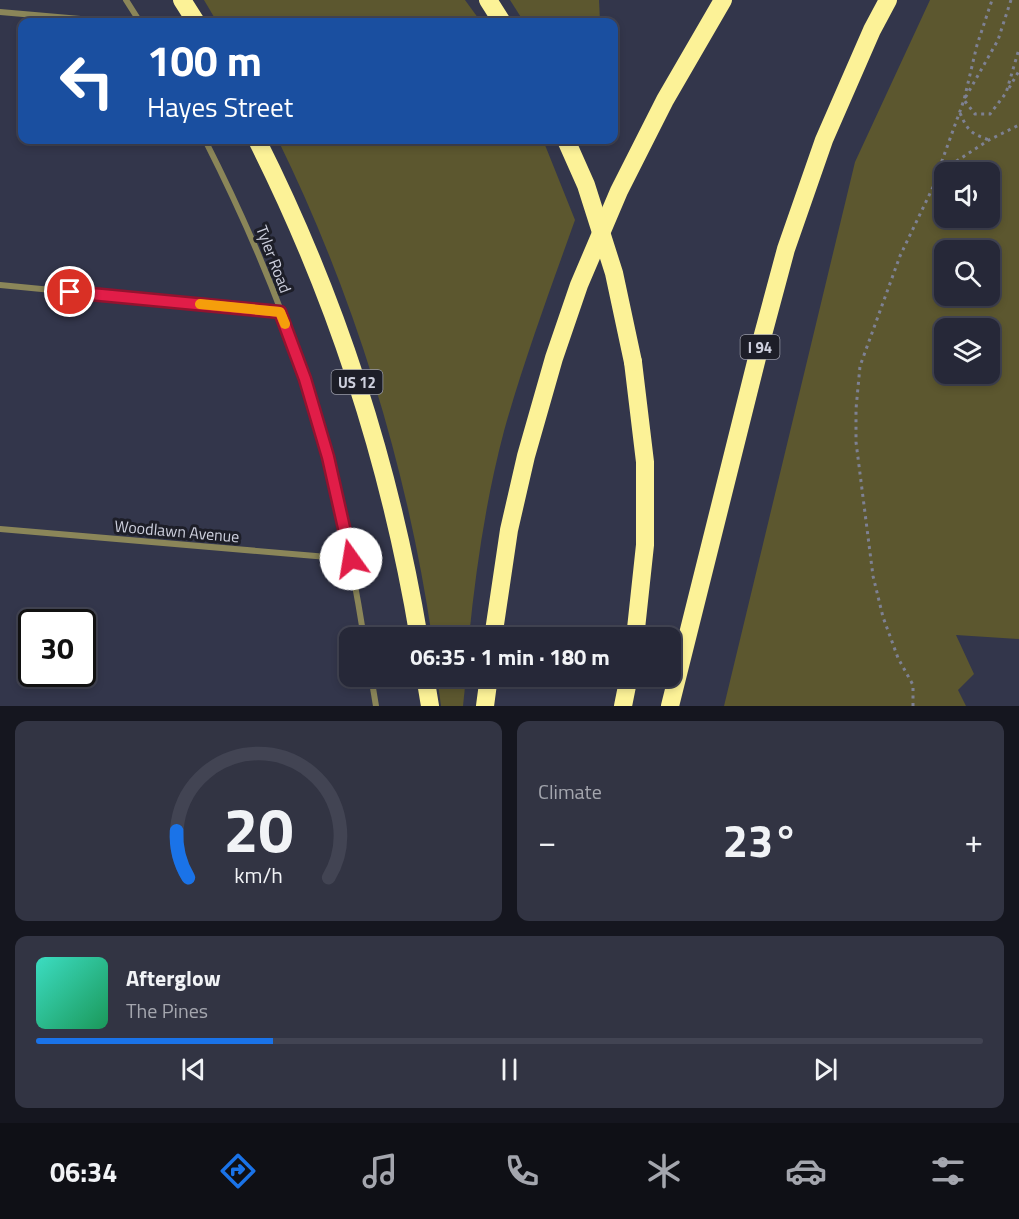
<!DOCTYPE html>
<meta charset="utf-8">
<style>
body{margin:0;font-family:"Titillium Web",sans-serif;background:#323443;color:#f1f3f6;height:100vh;display:flex;flex-direction:column;font-size:22px;white-space:nowrap}
*{box-sizing:border-box;margin:0}
p{font-size:20px;color:#a4a6ae}
.icon{flex:none;width:33px;height:33px;fill:none;stroke:currentColor;stroke-width:2;stroke-linecap:round;stroke-linejoin:round}
.map{position:relative;height:706px;overflow:hidden}
.details{display:flex;flex-direction:column;gap:15px;padding:15px;background:#15161f;flex:1}
.details>*{flex:none}
.banner{position:absolute;left:18px;top:18px;width:600px;height:126px;border-radius:12px;box-shadow:0 3px 9px #0003,0 0 0 2px #424453;background:#1a4fa0;color:#fff;overflow:hidden}
.fabs{position:absolute;left:934px;top:162px;display:grid;gap:12px}
.fabs a{display:grid;place-items:center;width:66px;height:66px;border-radius:12px;background:#262838;box-shadow:0 3px 9px #0003,0 0 0 2px #424453;font-size:30px}
.speed{position:absolute;left:18px;top:609px;display:flex;gap:12px;font-size:30px;font-weight:700;text-align:center}
.speed>*{display:grid;place-content:center;width:78px;height:78px;border-radius:50%;background:#262838;box-shadow:0 3px 9px #0003,0 0 0 2px #424453;line-height:1}
.speed .limit{border:3px solid #111;border-radius:9px;background:#fff;color:#111}
.pin{position:absolute;display:grid;place-items:center;width:51px;height:51px;color:#fff;margin:-26px;border:3px solid #fff;border-radius:50%;box-shadow:0 2px 6px #0007}
.me{position:absolute;width:66px;margin:-33px;rotate:347deg;stroke-linejoin:round;filter:drop-shadow(0 0 4px #0008)}
.turn{display:flex;align-items:center;gap:21px;height:126px;padding:0 30px;font-size:27px}
.turn .icon{width:78px;height:78px;stroke-width:2.5}
.turn b{display:block;font-size:42px;line-height:51px}
.big{font-size:45px;font-weight:700;line-height:1.1}
.details .tile{flex:1;display:flex;flex-direction:column;justify-content:center;gap:9px;min-width:0;padding:0 21px;border-radius:12px;background:#323443}
.details .dial{align-items:center;gap:0}
.dial svg{height:156px;overflow:visible;fill:none;stroke:#424453;stroke-width:7;stroke-linecap:round;text-anchor:middle}
.dial text{fill:#f1f3f6;stroke:none}
.song{display:flex;align-items:center;gap:18px}
.cover{width:72px;height:72px;border-radius:9px;background:linear-gradient(135deg,hsl(170 70% 55%),hsl(150 70% 35%))}
.played{height:6px;border-radius:3px;background:linear-gradient(90deg,#1a73e8 25%,#424453 25%)}
.keys{display:flex;justify-content:space-around;direction:ltr}
.heat{display:flex;justify-content:space-between;align-items:center;font-size:33px;direction:ltr}
.details .tiles{flex:1;display:grid;gap:15px;grid-template-columns:1fr 1fr}
.tile:last-child{grid-column:span 2}
.trip{position:absolute;left:339px;top:627px;width:342px;height:60px;border-radius:12px;background:#262838;box-shadow:0 3px 9px #0003,0 0 0 2px #424453;font-weight:700;line-height:60px;text-align:center}
.tab-bar{display:flex;height:96px;justify-content:space-around;align-items:center;background:#0f1016;color:#a4a6ae}
.tab-bar .icon{width:42px;height:42px}
.tab-bar .current{color:#1a73e8}
.tab-bar b{font-size:27px;color:#f1f3f6}
.map>svg:first-child{display:block}
.green{fill:#5c572f;fill-rule:evenodd}
.lines{fill:none;stroke-linecap:round;stroke-linejoin:round}
.path{stroke:#7e8193;stroke-width:3;stroke-dasharray:3 4.5;stroke-linecap:butt}
.minor{stroke:#8b8659;stroke-width:6}
.motorway{stroke:#fcf297;stroke-width:18}
.motorway-bridge{stroke:#fcf297;stroke-width:18}
.route-casing{stroke:#92132f;stroke-width:15}
.route{stroke:#e11d48;stroke-width:10}
.slow{stroke:#f59e0b;stroke-width:10}
.labels{text-anchor:middle;dominant-baseline:central;stroke-width:6;stroke-linejoin:round;paint-order:stroke}
.shield{fill:#1d1e28;stroke:#999ba7;stroke-width:1.5}
.shield-label{font-size:15px;font-weight:bold;fill:#ced0de}
.street-label{font-size:16px;fill:#ced0de;stroke:#1d1e28}
</style>
<div class="map">
<svg width="1019" height="706" viewBox="0 0 1019 706">
<rect width="100%" height="100%" fill="#33364b"/>
<g class="green">
<path d="M204,0H465L481,22H217Z"/>
<path d="M510,0H599L600,22H524Z"/>
<path d="M930,0H1019V639L956,635L974,674L958,690L966,706H724L855,162ZM945,172H990V218H945ZM945,250H990V296H945ZM945,328H990V374H945Z"/>
<path d="M278,140H543L575,220C550,290 524,360 504,431C486,499 476,568 469,637H432C407,466 354,295 278,140Z"/>
<path d="M437,677H466L463,706H441Z"/>
</g>
<g class="lines">
<g class="path">
<path d="M1011,0L998,40L964,100L975,114H990L1006,93L1019,49"/>
<path d="M1009,88L1019,71"/>
<path d="M960,113C968,131 970,133 989,140"/>
<path d="M934,183L964,100L977,45L992,0"/>
<path d="M913,706V685L898,658L883,617L873,576L856,442V409L860,366L900,256L934,185L952,164L989,140L1019,125"/>
</g>
<g class="minor">
<path d="M126,0L140,22"/>
<path d="M0,12L115,22"/>
<path d="M205,140C244,217 279,297 305,380C332,464 350,550 364,638"/>
<path d="M0,285L280,312"/>
<path d="M0,529L351,559"/>
<path d="M371,676L376,706"/>
</g>
<g class="motorway">
<path d="M182,0L196,22"/>
<path d="M488,0L502,22"/>
<path d="M257,140C336,297 390,464 419,638"/>
<path d="M633,362L645,462V545L635,638"/>
<path d="M493,638L509,530L526,456L554,358L579,285L619,191L665,100L723,0"/>
<path d="M425,676L430,706"/>
<path d="M485,706L489,676"/>
<path d="M623,706L629,676"/>
<path d="M670,706L761,342L786,249L824,140L872,30L888,0"/>
</g>
<path class="motorway-bridge" d="M566,140L586,185L614,273L633,362"/>
</g>
<g class="lines">
<defs>
<path id="route" d="M70,292L280,312L305,379L328,457L351,559"/>
</defs>
<use href="#route" class="route-casing"/>
<use href="#route" class="route"/>
<path class="slow" d="M200,304L280,312L285,324"/>
</g>
<g class="labels">
<g class="shield">
<rect x="740.5" y="335" width="39" height="24" rx="4.5"/>
<rect x="331.5" y="370" width="51" height="24" rx="4.5"/>
</g>
<g class="shield-label">
<text x="760" y="347">I 94</text>
<text x="357" y="382">US 12</text>
</g>
<g class="street-label">
<text transform="translate(274 259) rotate(69)">Tyler Road</text>
<text transform="translate(177 531) rotate(5)">Woodlawn Avenue</text>
</g>
</g>
</svg>
<div class="fabs">
<a><svg class="icon" aria-label="sound" viewBox="0 0 24 24"><path d="M4 9h4l5-4v14l-5-4H4zM17 9q2 3 0 6"/></svg></a>
<a><svg class="icon" aria-label="search" viewBox="0 0 24 24"><circle cx="10" cy="10" r="6"/><path d="M15 15l6 6"/></svg></a>
<a><svg class="icon" aria-label="layers" viewBox="0 0 24 24"><path d="M12 4l9 5-9 5-9-5zM3 14l9 5 9-5"/></svg></a>
</div>
<div class="speed"><div class="limit">30</div></div>
<div class="pin" style="left:70px;top:292px;background:#d93025"><svg class="icon" aria-label="arrive" viewBox="0 0 24 24"><path d="M6 21V4h12l-3 4 3 4H6"/></svg></div>
<svg class="me" style="left:351px;top:559px" viewBox="-20 -20 40 40"><circle r="19" fill="#fff"/><path d="M0-13L10 11 0 6-10 11z" fill="#e11d48"/></svg>
<div class="trip">06:35 · 1 min · 180 m</div>
<div class="banner">
<div class="turn"><svg class="icon" aria-label="left" viewBox="0 0 24 24"><path d="M17 20v-9H6M10 6l-5 5 5 5"/></svg><div><b>100 m</b>Hayes Street</div></div>
</div>
</div>
<section class="details">
<div class="tiles">
<div class="tile dial"><svg viewBox="0 0 100 80">
<path d="M14 69A42 42 0 1 1 86 69"/>
<path d="M14 69A42 42 0 0 1 8 45" stroke="#1a73e8"/>
<text x="50" y="56" font-size="32" font-weight="700">20</text>
<text x="50" y="72" font-size="11">km/h</text>
</svg></div>
<div class="tile"><p>Climate</p>
<div class="heat"><a>−</a><b class="big">23°</b><a>+</a></div>
</div>
<div class="tile">
<div class="song"><i class="cover"></i><div><b>Afterglow</b><p>The Pines</p></div></div>
<div class="played"></div>
<div class="keys"><svg class="icon" aria-label="previous" viewBox="0 0 24 24"><path d="M18 5L8 12l10 7zM5 5v14"/></svg><svg class="icon" aria-label="pause" viewBox="0 0 24 24"><path d="M8 5v14M16 5v14"/></svg><svg class="icon" aria-label="next" viewBox="0 0 24 24"><path d="M6 5l10 7-10 7zM19 5v14"/></svg></div>
</div>
</div>
</section>
<nav class="tab-bar">
<b>06:34</b>
<svg class="icon current" aria-label="directions" viewBox="0 0 24 24"><path d="M12 3l9 9-9 9-9-9zM9 14v-3h6M13 9l2 2-2 2"/></svg>
<svg class="icon" aria-label="music" viewBox="0 0 24 24"><path d="M9 18V5l10-2v13"/><circle cx="6" cy="18" r="3"/><circle cx="16" cy="16" r="3"/></svg>
<svg class="icon" aria-label="phone" viewBox="0 0 24 24"><path d="M5 4h4l2 5-3 2q2 4 5 5l2-3 5 2v4C11 20 4 13 5 4z"/></svg>
<svg class="icon" aria-label="climate" viewBox="0 0 24 24"><path d="M12 3v18M4 7l16 10M4 17L20 7"/></svg>
<svg class="icon" aria-label="car" viewBox="0 0 24 24"><path d="M5 17H2v-5l4-1 3-4h7l3 4 3 1v5h-3M9 17h6M6 11h13"/><circle cx="7" cy="17" r="2"/><circle cx="17" cy="17" r="2"/></svg>
<svg class="icon" aria-label="filters" viewBox="0 0 24 24"><path d="M4 7h16M4 17h16"/><circle cx="9" cy="7" r="2"/><circle cx="15" cy="17" r="2"/></svg>
</nav>
